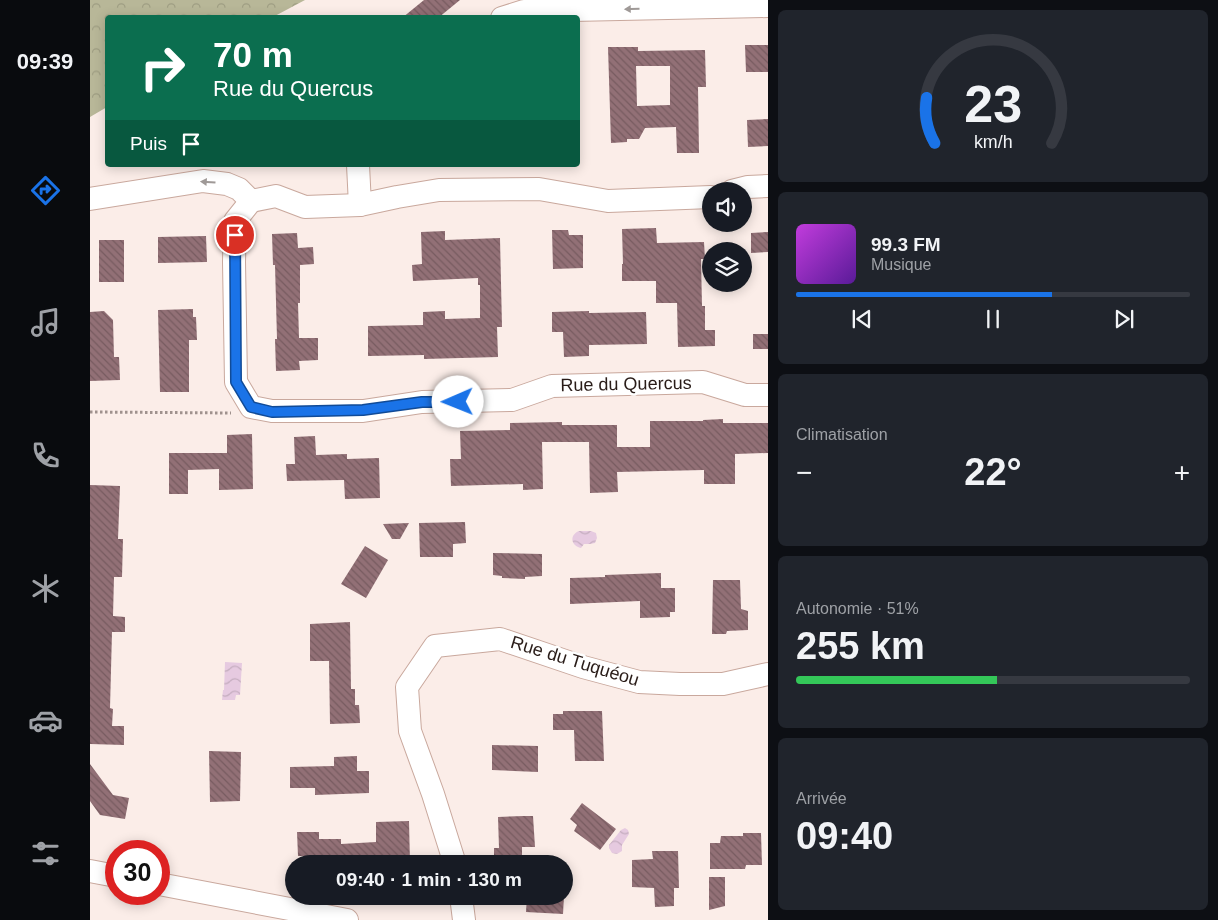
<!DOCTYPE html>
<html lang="fr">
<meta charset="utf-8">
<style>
body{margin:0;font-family:Helvetica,sans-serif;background:#20242c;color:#f1f3f6;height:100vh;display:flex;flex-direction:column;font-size:19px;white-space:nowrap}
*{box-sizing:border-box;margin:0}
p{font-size:16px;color:#9ea1a6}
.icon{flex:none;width:28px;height:28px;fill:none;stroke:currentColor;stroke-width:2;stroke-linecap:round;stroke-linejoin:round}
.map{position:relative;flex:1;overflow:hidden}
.drawer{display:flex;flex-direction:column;gap:10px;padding:10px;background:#0d0f14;width:450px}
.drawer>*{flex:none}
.banner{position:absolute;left:15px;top:15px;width:475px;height:152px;border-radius:5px;box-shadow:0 2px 12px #0003;background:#0b6e4f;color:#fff;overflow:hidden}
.controls{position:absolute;left:612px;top:182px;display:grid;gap:10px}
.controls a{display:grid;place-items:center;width:50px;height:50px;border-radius:50%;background:#171b24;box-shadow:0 2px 12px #0003;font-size:25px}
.speed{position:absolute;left:15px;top:840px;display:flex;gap:10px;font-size:25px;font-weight:700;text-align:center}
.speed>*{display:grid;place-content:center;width:65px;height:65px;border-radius:50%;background:#171b24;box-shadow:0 2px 12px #0003;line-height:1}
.speed .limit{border:8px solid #d22;background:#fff;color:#111}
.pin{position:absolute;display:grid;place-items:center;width:42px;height:42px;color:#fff;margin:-21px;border:2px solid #fff;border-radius:50%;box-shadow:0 1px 5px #0007}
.me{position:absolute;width:55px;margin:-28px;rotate:269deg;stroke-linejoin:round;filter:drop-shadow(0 0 4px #0008)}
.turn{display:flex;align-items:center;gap:18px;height:105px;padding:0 25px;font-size:22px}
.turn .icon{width:65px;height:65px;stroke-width:2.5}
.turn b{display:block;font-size:35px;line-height:42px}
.then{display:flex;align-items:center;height:48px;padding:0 25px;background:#0003;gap:10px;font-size:19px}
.big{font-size:38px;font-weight:700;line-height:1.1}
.drawer .widget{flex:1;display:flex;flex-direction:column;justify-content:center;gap:8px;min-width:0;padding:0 18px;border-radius:8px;background:#20242c}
.drawer .dial{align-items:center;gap:0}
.dial svg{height:130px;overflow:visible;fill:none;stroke:#363941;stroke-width:7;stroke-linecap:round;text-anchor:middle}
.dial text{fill:#f1f3f6;stroke:none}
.song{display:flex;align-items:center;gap:15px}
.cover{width:60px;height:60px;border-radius:8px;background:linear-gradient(135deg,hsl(290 70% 55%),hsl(270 70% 35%))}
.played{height:5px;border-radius:2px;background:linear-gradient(90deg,#1a73e8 65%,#363941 65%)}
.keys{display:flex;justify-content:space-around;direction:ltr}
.heat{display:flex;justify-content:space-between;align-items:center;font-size:28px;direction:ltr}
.charge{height:8px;border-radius:4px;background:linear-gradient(90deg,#34c759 51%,#363941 0)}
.trip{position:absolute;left:195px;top:855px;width:288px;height:50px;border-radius:25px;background:#171b24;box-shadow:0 2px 12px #0003;font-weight:700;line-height:50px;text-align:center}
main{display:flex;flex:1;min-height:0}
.tabs{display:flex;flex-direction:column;width:90px;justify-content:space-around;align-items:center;background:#090b0e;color:#9ea1a6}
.tabs .icon{width:35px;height:35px}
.tabs .current{color:#1a73e8}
.tabs b{font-size:22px;color:#f1f3f6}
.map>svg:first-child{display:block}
.forest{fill:url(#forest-crowns)}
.water{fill:url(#water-waves)}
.building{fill:url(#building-back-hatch);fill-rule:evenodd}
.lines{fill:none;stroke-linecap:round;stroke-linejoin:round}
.minor-casing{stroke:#c9a89d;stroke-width:24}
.path{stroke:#9f918d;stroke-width:3;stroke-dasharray:2.5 2.5;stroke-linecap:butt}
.minor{stroke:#fff;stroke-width:22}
.oneway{fill:#9f9997}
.route-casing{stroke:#114b97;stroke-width:12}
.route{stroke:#1a73e8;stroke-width:9}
.labels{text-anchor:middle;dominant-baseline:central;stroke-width:5;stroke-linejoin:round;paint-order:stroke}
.street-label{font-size:18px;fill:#291c18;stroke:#fff}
</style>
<main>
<nav class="tabs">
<b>09:39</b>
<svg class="icon current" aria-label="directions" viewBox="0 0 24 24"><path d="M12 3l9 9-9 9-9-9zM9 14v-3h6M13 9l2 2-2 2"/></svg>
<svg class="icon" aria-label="music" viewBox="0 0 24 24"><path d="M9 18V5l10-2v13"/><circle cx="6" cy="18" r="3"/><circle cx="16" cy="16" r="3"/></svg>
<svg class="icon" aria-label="phone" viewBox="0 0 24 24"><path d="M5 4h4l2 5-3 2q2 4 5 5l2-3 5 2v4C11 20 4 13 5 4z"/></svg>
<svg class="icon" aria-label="climate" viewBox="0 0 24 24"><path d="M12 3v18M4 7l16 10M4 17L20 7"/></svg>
<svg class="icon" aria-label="car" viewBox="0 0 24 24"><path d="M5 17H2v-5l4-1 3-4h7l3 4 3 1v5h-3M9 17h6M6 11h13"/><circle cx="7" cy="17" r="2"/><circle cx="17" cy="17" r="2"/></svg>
<svg class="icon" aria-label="filters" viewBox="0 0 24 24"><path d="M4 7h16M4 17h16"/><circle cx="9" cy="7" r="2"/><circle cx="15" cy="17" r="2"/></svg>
</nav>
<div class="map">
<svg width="678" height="920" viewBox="0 0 678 920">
<defs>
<pattern id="forest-crowns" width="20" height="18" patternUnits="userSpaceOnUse" patternTransform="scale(1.25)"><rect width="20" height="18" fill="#b8b798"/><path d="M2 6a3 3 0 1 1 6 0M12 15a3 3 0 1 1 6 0" fill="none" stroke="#9e9d82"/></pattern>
<pattern id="water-waves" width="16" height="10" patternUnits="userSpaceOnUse" patternTransform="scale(1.25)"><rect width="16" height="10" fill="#e6cae0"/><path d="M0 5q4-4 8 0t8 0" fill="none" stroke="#c5adbf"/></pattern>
<pattern id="building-back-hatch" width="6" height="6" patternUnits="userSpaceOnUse" patternTransform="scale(1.25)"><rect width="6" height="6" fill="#927076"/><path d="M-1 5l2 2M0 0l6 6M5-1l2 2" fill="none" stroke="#775b60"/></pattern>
</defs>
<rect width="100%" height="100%" fill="#fbede8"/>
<path class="forest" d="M0,0H215L183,17L18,18L17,107L0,117Z"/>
<g class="water">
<path d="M489,531H501L506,533L507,538L505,543L500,544H494L491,548C481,546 479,535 489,531Z"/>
<path d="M135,662L152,663L150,695H146L145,700H132L133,690H134Z"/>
<path d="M535,828L538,830L539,834L532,845V851L527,854L522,853L519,848V845L531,830Z"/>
</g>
<g class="building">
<path d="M334,0H370L348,18H312Z"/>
<path d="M655,45H678V72H656Z"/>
<path d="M518,47H548V51L615,50L616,87H608L609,153H587L586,127L555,128L549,139H537V142L521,143ZM546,66H580V105L547,106Z"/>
<path d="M678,119V146L658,147L657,120Z"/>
<path d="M566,228L567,243L614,242L615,259H611L612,306H615V330H625V346L588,347L587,303H566V281H532V264H533L532,229Z"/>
<path d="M462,230H478L479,235H493V268L463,269Z"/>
<path d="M355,231V240L410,238L412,327H407L408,357L334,359V355L278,356V326L333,325V312L355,311V319L390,318V285H388V278L323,281L322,265L332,264L331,232Z"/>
<path d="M678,232V252L661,253V233Z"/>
<path d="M207,233L208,248L223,247L224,264L210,265V303H208L209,338H228V360L209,361L210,370L186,371L185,339H187L185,265H183L182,234Z"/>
<path d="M116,236L117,262L68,263V237Z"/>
<rect x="9" y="240" width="25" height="42"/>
<path d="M103,309V317H106L107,340H99V392H70L68,310Z"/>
<path d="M14,311L23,320L24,357H29L30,380L0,381V312Z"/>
<path d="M499,311V313L556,312L557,344L499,345V356L474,357L473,332H462V312Z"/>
<rect x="663" y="334" width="15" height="15"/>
<path d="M633,419V423H678V453L645,454V484H614V470L527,472L528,492L500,493L499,442H452L453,489L433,490V484L361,486L360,459H371L370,431L420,430V423L472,422V425H527V447H560V421H613V420Z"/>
<path d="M162,434L163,489L129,490V469L98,470V494H79V453H137V435Z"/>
<path d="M225,436L226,455L257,454V459L289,458L290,498L255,499L254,480L197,481L196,464H205L204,437Z"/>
<path d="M0,485L30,486L28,539H33L32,577H24L23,616L35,617V632H22L20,708L23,709L22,726H34V745L0,744Z"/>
<path d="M375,522L376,543L363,544V557H330L329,523Z"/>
<path d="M319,523L310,539H302L293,524Z"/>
<path d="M275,546L298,560L276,598L251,584Z"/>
<path d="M403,553L452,554V576L435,577V579L412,578V576L403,575Z"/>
<path d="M571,573V588H585V612H580V617L550,618V601L480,604V578L515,577V575Z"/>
<path d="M623,580H650L651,609L658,611V630L637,631L636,634H622Z"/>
<path d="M260,622L261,689H265V705H269L270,723L240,724L239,661H220V624Z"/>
<path d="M473,711H512L514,761H485L484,730H463V714H473Z"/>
<path d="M402,745L448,746V772L402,770Z"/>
<path d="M119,751L151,752L150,801L120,802Z"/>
<path d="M267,756V771H279V793L225,795V788H200V767L244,766V757Z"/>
<path d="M0,764L23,795L39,798L35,819L10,815L0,801Z"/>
<path d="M492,803L526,829L510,850L484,831L487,825L480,819Z"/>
<path d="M434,816H443L445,847H432V864H404V848H409L408,817Z"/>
<path d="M319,821L320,863L276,864L217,863V856H208L207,832H229V839H251V844L286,842V822Z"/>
<path d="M653,833H671L672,865H656L655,869H620V843H630L631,836H653Z"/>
<path d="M562,851H588L589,888H584V906L565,907L564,888L542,887V860L563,859Z"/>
<path d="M619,877H635V906L619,910Z"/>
<path d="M437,896H474L473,914L436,912Z"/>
</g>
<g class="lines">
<defs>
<g id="minor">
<path d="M412,18L434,11L678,6"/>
<path d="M268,165L270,205"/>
<path d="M642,191L658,187L678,186"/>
<path d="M0,199L113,181L137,184L149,189L161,201"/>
<path d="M161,201L145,221L144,262L146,382L161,407L182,411H273L332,402L422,400L462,386L613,382L655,395H678"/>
<path d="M161,201L186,196L215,207L270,205L307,197L349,190L449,189L518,201L621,197"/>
<path d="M365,864L343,794L320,731L317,687L345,646L410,639L493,667L549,682L590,684H633L678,674"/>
<path d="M0,871L26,876"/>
<path d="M69,884L257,920"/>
<path d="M371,896L374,920"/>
</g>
</defs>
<use href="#minor" class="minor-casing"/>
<path class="path" d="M0,412L141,413"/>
<use href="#minor" class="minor"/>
</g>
<defs><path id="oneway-solid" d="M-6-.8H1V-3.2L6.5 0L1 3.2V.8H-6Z" transform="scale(1.25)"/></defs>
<g class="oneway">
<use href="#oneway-solid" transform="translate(542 9) rotate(179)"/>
<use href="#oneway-solid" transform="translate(118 182) rotate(-176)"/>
</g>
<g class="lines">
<defs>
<path id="route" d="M145,235L146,382L161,407L182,412L273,410L332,402H368"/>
</defs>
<use href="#route" class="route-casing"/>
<use href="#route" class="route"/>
</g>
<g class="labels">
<g class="street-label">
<text transform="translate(536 384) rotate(-1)">Rue du Quercus</text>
<text transform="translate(485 661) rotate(17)">Rue du Tuquéou</text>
</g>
</g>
</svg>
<div class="controls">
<a><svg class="icon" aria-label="sound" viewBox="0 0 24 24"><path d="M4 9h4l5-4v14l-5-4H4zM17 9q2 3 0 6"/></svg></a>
<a><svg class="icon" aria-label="layers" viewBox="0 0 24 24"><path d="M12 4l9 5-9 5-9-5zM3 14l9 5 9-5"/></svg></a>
</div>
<div class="speed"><div class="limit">30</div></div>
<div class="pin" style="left:145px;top:235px;background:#d93025"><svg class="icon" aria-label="arrive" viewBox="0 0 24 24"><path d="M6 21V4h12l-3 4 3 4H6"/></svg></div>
<svg class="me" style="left:368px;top:402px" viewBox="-20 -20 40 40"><circle r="19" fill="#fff"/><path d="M0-13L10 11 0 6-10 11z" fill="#1a73e8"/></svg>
<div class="trip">09:40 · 1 min · 130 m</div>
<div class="banner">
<div class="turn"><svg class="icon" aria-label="right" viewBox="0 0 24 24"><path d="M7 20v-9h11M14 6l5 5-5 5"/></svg><div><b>70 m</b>Rue du Quercus</div></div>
<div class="then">Puis<svg class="icon" aria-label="arrive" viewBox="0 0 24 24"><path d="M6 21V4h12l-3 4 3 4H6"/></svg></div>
</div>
</div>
<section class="drawer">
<div class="widget dial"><svg viewBox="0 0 100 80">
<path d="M14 69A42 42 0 1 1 86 69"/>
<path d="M14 69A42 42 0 0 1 9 41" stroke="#1a73e8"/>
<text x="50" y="56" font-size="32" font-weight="700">23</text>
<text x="50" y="72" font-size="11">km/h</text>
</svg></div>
<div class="widget">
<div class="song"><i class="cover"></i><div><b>99.3 FM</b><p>Musique</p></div></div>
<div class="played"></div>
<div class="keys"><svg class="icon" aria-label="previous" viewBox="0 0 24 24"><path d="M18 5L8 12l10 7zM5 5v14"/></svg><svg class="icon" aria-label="pause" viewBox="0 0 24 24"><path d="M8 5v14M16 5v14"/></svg><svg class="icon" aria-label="next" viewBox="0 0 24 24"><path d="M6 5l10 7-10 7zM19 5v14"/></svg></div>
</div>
<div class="widget"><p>Climatisation</p>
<div class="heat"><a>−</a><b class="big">22°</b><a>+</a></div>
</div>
<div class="widget"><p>Autonomie · 51%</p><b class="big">255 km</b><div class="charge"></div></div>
<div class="widget"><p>Arrivée</p><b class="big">09:40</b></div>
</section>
</main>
